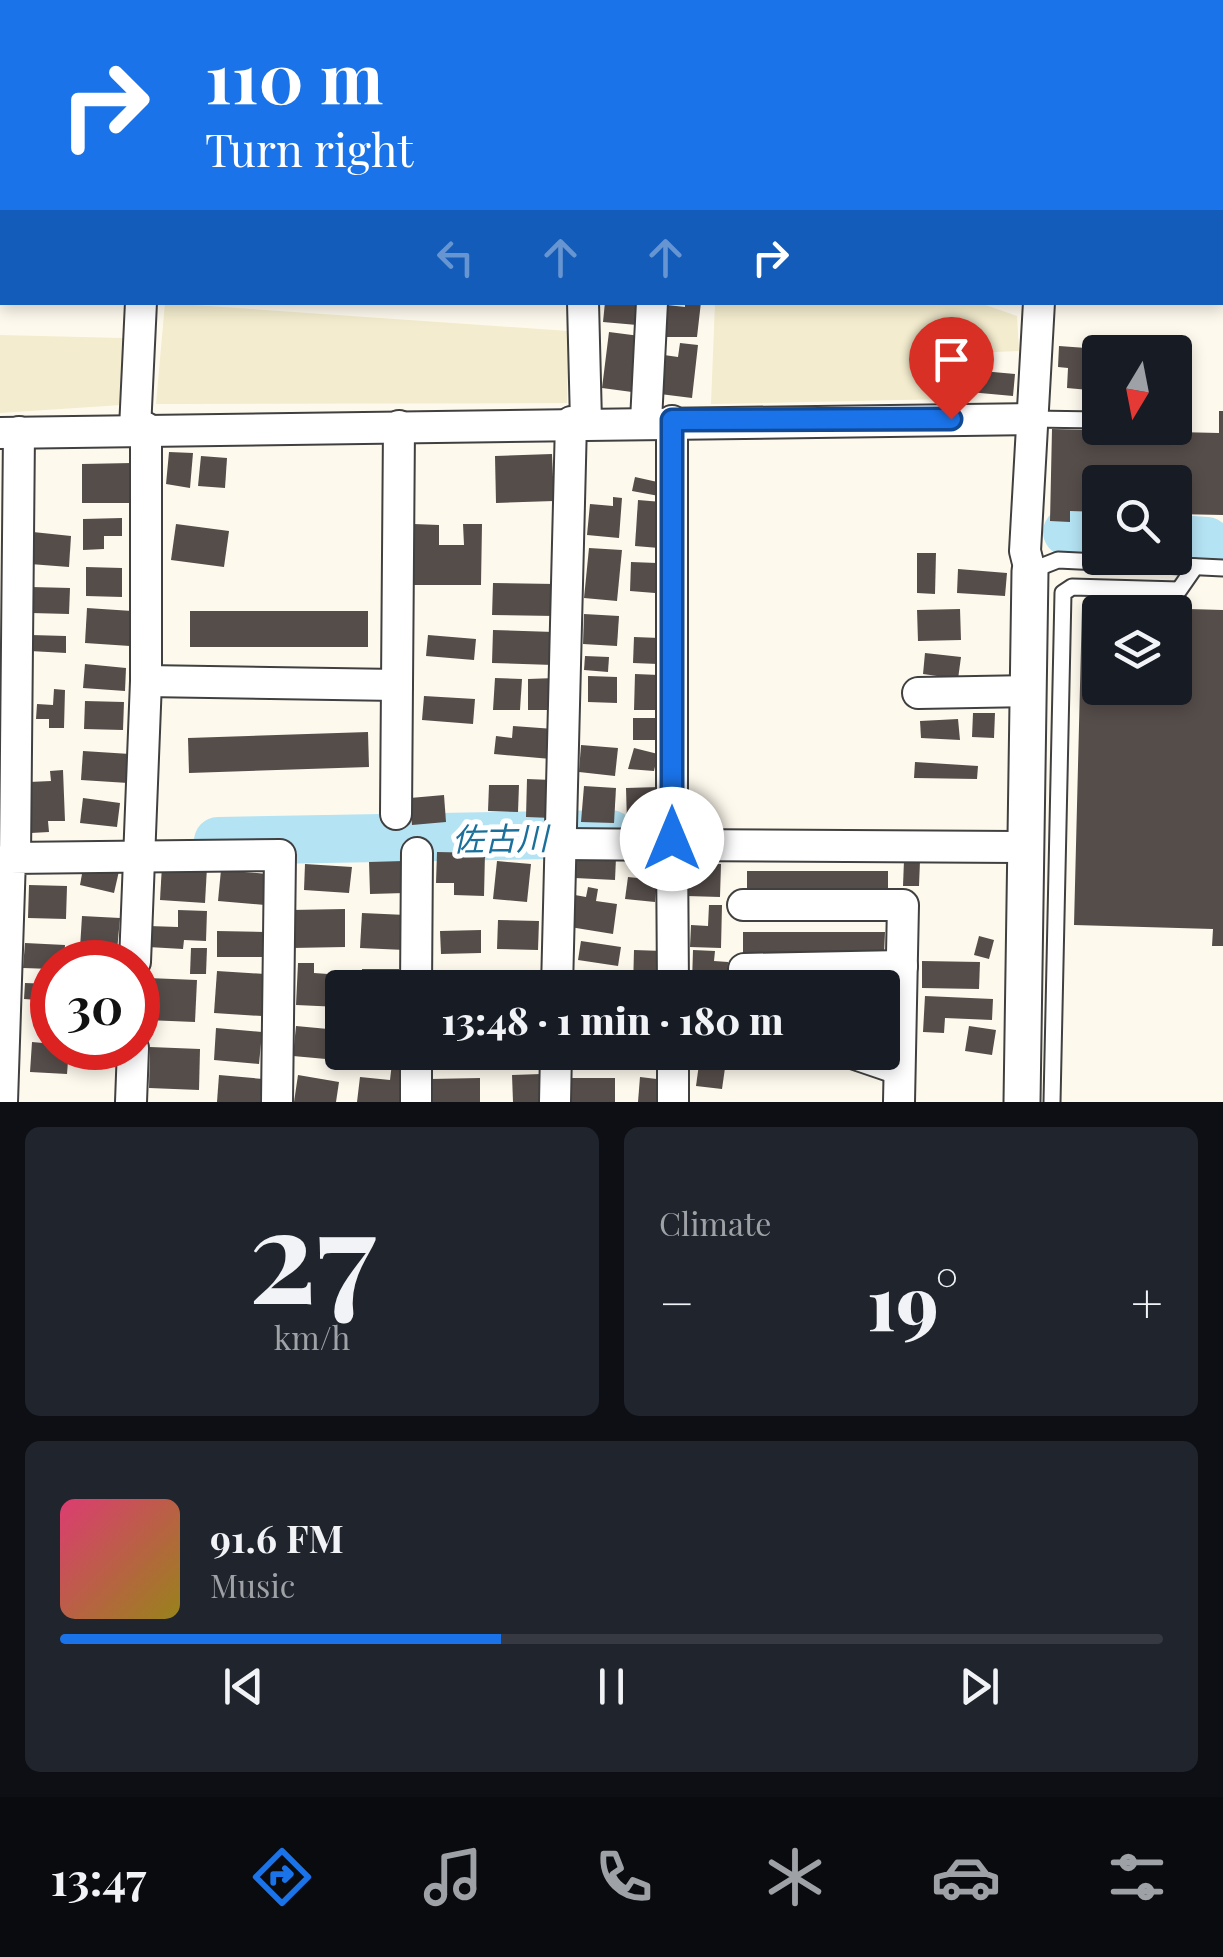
<!DOCTYPE html>
<meta charset="utf-8">
<style>
body{margin:0;font-family:"Playfair Display","Noto Sans JP",serif;background:#20242c;color:#f1f3f6;height:100vh;display:flex;flex-direction:column;font-size:38px;white-space:nowrap}
*{box-sizing:border-box;margin:0}
p{font-size:32px;color:#9ea1a6}
.icon{flex:none;width:55px;height:55px;fill:none;stroke:currentColor;stroke-width:2;stroke-linecap:round;stroke-linejoin:round}
.map{position:relative;height:1102px;overflow:hidden}
.sheet{display:flex;flex-direction:column;gap:25px;padding:25px;background:#0d0f14;flex:1}
.sheet>*{flex:none}
.banner{position:absolute;left:0px;top:0px;width:1225px;height:305px;box-shadow:0 5px 15px #0003;background:#1a73e8;color:#fff;overflow:hidden}
.needle{width:65px;rotate:190deg}
.fabs{position:absolute;left:1082px;top:335px;display:grid;gap:20px}
.fabs a{display:grid;place-items:center;width:110px;height:110px;border-radius:10px;background:#171b24;box-shadow:0 5px 15px #0003;font-size:50px}
.speed{position:absolute;left:30px;top:940px;display:flex;gap:20px;font-size:50px;font-weight:700;text-align:center}
.speed>*{display:grid;place-content:center;width:130px;height:130px;border-radius:50%;background:#171b24;box-shadow:0 5px 15px #0003;line-height:1}
.speed .limit{border:15px solid #d22;background:#fff;color:#111}
.pin{position:absolute;display:grid;place-items:center;width:85px;height:85px;color:#fff;margin:-102px -42px;border-radius:50% 50% 50% 0;rotate:-45deg;box-shadow:0 0 10px #0007}
.pin .icon{rotate:45deg}
.me{position:absolute;width:110px;margin:-55px;rotate:0deg;stroke-linejoin:round;filter:drop-shadow(0 0 8px #0008)}
.turn{display:flex;align-items:center;gap:35px;height:210px;padding:0 40px;font-size:45px}
.turn .icon{width:130px;height:130px;stroke-width:2.5}
.turn b{display:block;font-size:70px;line-height:85px}
.lanes{display:flex;align-items:center;height:95px;padding:0 40px;background:#0003;justify-content:center;gap:50px;direction:ltr}
.lanes .off{opacity:.35}
.big{font-size:75px;font-weight:800;line-height:1.1}
.sheet .card{flex:1;display:flex;flex-direction:column;justify-content:center;gap:15px;min-width:0;padding:0 35px;border-radius:15px;background:#20242c}
.sheet .dial{align-items:center;gap:0}
.dial b{font-size:130px;line-height:1}
.song{display:flex;align-items:center;gap:30px}
.cover{width:120px;height:120px;border-radius:15px;background:linear-gradient(135deg,hsl(340 70% 55%),hsl(50 70% 35%))}
.played{height:10px;border-radius:5px;background:linear-gradient(90deg,#1a73e8 40%,#363941 40%)}
.keys{display:flex;justify-content:space-around;direction:ltr}
.heat{display:flex;justify-content:space-between;align-items:center;font-size:55px;direction:ltr}
.sheet .tiles{flex:1;display:grid;gap:25px;grid-template-columns:1fr 1fr}
.card:last-child{grid-column:span 2}
.trip{position:absolute;left:325px;top:970px;width:575px;height:100px;border-radius:10px;background:#171b24;box-shadow:0 5px 15px #0003;font-weight:800;line-height:100px;text-align:center}
.menu{display:flex;height:160px;justify-content:space-around;align-items:center;background:#090b0e;color:#9ea1a6}
.menu .icon{width:70px;height:70px}
.menu .on{color:#1a73e8}
.menu b{font-size:45px;color:#f1f3f6}
.map>svg:first-child{display:block}
.farmland{fill:#f3ecce}
.lines{fill:none;stroke-linecap:round;stroke-linejoin:round}
.river{stroke:#b4e3f4;stroke-width:48}
.building{fill:#554d4a;fill-rule:evenodd}
.service-casing{stroke:#404040;stroke-width:19}
.minor-casing{stroke:#404040;stroke-width:34}
.tertiary-casing{stroke:#404040;stroke-width:39}
.service{stroke:#fff;stroke-width:15}
.minor{stroke:#fff;stroke-width:30}
.tertiary{stroke:#fff;stroke-width:35}
.route-casing{stroke:#114b97;stroke-width:25}
.route{stroke:#1a73e8;stroke-width:18}
.labels{text-anchor:middle;dominant-baseline:central;stroke-width:10;stroke-linejoin:round;paint-order:stroke}
.water-label{font-size:32px;font-style:italic;fill:#1a709b;stroke:#fff}
</style>
<div class="map">
<svg width="1223" height="1102" viewBox="0 0 1223 1102">
<rect width="100%" height="100%" fill="#fef9ed"/>
<g class="farmland">
<path d="M977,302L1017,316L1019,351L952,354L947,399L711,404L715,303Z"/>
<path d="M165,303L568,331L567,403L156,404Z"/>
<path d="M0,335L123,338L121,405L0,413Z"/>
</g>
<g class="lines">
<g class="river">
<path d="M1067,532L1100,534"/>
<path d="M1175,539L1207,541"/>
<path d="M218,841L611,834"/>
</g>
</g>
<g class="building">
<path d="M605,302H640L637,325L603,322Z"/>
<path d="M685,302H701L697,337H663L667,305L685,307Z"/>
<path d="M609,332L640,336L632,392L602,388Z"/>
<path d="M680,343L698,345L692,398L660,394L664,355L678,357Z"/>
<path d="M1059,346L1100,349V391L1067,388L1068,368L1058,367Z"/>
<path d="M1175,365H1187L1186,408L1175,407Z"/>
<path d="M971,370L1015,374L1013,396L969,392Z"/>
<path d="M1219,411H1223V515L1175,514V482H1100V512L1070,511V522L1050,521L1052,429L1219,433Z"/>
<path d="M169,452L193,453L190,488L166,484Z"/>
<path d="M552,454L554,501L496,503L495,456Z"/>
<path d="M201,456L227,458L225,488L198,486Z"/>
<path d="M132,463V503H82V464Z"/>
<path d="M635,477L662,483L659,496L632,491Z"/>
<path d="M613,497L622,498L619,538L587,535L590,504L613,506Z"/>
<path d="M638,500L662,502L659,548L635,546Z"/>
<path d="M122,518V536H104V549L83,550V519Z"/>
<path d="M176,524L229,531L224,567L171,560Z"/>
<path d="M414,524L439,525V545H464L463,524H482L481,585H414Z"/>
<path d="M33,532L71,536L69,567L30,564Z"/>
<path d="M589,548L622,550L617,601L584,598Z"/>
<path d="M917,553H936L935,594L917,593Z"/>
<path d="M631,562L657,563L655,593L630,591Z"/>
<path d="M86,567L122,568V597L86,596Z"/>
<path d="M958,569L1007,573L1005,596L957,593Z"/>
<path d="M493,583L556,584L555,616L492,615Z"/>
<path d="M31,587L70,588L69,614L31,613Z"/>
<path d="M1082,606L1223,610V946H1212L1213,929L1074,925ZM1100,612H1175V688H1100Z"/>
<path d="M87,608L132,611L130,646L85,643Z"/>
<path d="M960,609L961,640L918,641L917,610Z"/>
<rect x="190" y="611" width="178" height="36"/>
<path d="M584,614L619,616L617,646L583,644Z"/>
<path d="M493,630L554,632L553,665L492,663Z"/>
<path d="M31,635L66,636V653L30,651Z"/>
<path d="M428,635L476,639L474,660L426,656Z"/>
<path d="M634,637L660,638L658,664L633,663Z"/>
<path d="M925,653L961,657L958,679L923,674Z"/>
<path d="M585,656L609,657L608,672L584,670Z"/>
<path d="M85,664L126,668L125,691L83,688Z"/>
<path d="M635,674L659,675V710H634Z"/>
<path d="M588,676L617,677V703L588,702Z"/>
<path d="M495,678L522,679L520,710H493Z"/>
<path d="M555,678L556,710H528V679Z"/>
<path d="M54,689L65,690L64,728H49V719H36L37,704L53,705Z"/>
<path d="M424,696L475,699L473,724L422,720Z"/>
<path d="M85,701L124,702L123,730L84,729Z"/>
<path d="M973,713H995L994,738L972,737Z"/>
<rect x="633" y="718" width="29" height="22"/>
<path d="M958,719L960,740L921,738L920,721Z"/>
<path d="M513,726L554,729L551,759L494,754L496,736L512,738Z"/>
<path d="M368,732L369,767L189,773L188,738Z"/>
<path d="M581,745L618,748L615,776L579,772Z"/>
<path d="M634,748L658,754L654,771L628,769Z"/>
<path d="M83,751L130,754L128,783L81,780Z"/>
<path d="M915,762L978,766L977,779L914,778Z"/>
<path d="M63,770L65,821H48L49,832L31,833L29,782L51,781L50,771Z"/>
<path d="M527,779L552,780V818L526,817Z"/>
<path d="M489,785H519L518,812L488,811Z"/>
<path d="M584,786L616,788L614,823L581,822Z"/>
<path d="M660,787L661,822L627,823L626,788Z"/>
<path d="M444,795L446,822L412,825L410,798Z"/>
<path d="M83,798L120,803L117,827L80,823Z"/>
<path d="M437,852L485,853L484,896L454,895V883H436Z"/>
<path d="M576,857L616,858L615,880L575,878Z"/>
<path d="M904,860L920,861L919,886H903Z"/>
<path d="M403,861L405,893L370,894L369,862Z"/>
<path d="M497,861L531,864L527,902L493,899Z"/>
<path d="M84,863L119,871L114,893L80,885Z"/>
<path d="M688,863L721,864L720,897L687,896Z"/>
<path d="M305,864L352,867L349,893L304,890Z"/>
<path d="M162,865L207,867L205,903L160,900Z"/>
<path d="M221,870L268,874L265,905L218,901Z"/>
<rect x="747" y="871" width="141" height="26"/>
<path d="M628,877L657,880L655,902L625,899Z"/>
<path d="M29,885L67,886L66,919L28,918Z"/>
<path d="M588,887L598,889L596,901L617,904L613,934L570,927L575,895L586,897Z"/>
<path d="M709,905H722L721,948L690,947L691,925L708,926Z"/>
<path d="M345,909V947L292,948L291,910Z"/>
<path d="M178,910L207,911L206,941L184,940L183,949L148,947L149,926L178,927Z"/>
<path d="M362,913L406,915L405,950L360,948Z"/>
<path d="M82,916L120,918L117,951L80,948Z"/>
<path d="M498,920L539,921L538,950L497,949Z"/>
<path d="M481,930V953L441,954L440,931Z"/>
<path d="M217,931L265,932V957H217Z"/>
<path d="M743,932H885L884,955H743Z"/>
<path d="M979,936L994,940L989,959L974,955Z"/>
<path d="M581,941L621,947L618,966L578,960Z"/>
<path d="M25,943L65,945L64,962H52V969L23,968Z"/>
<path d="M191,948H207L206,974H190Z"/>
<path d="M634,950L663,951L662,988H633Z"/>
<path d="M693,950L715,951L714,961L728,962L727,988L692,982Z"/>
<path d="M922,961L980,962L979,989L922,988Z"/>
<path d="M298,963H314V973L342,975L340,1007L296,1005Z"/>
<path d="M362,969H399L400,988H362Z"/>
<path d="M217,971L265,974L262,1016L214,1013Z"/>
<path d="M437,976L483,979V988H436Z"/>
<path d="M148,978L197,980L195,1022L146,1020Z"/>
<path d="M25,983L52,984V1001L24,999Z"/>
<path d="M925,996L993,999L992,1020L945,1018L944,1033L923,1032Z"/>
<path d="M329,1014L341,1015L337,1060L293,1056L296,1026L328,1029Z"/>
<path d="M969,1026L996,1030L992,1055L965,1051Z"/>
<path d="M216,1028L262,1032L259,1064L214,1060Z"/>
<path d="M43,1035L52,1036V1048H69L67,1074L30,1072L32,1042L43,1043Z"/>
<path d="M150,1047L200,1049L199,1090L149,1088Z"/>
<path d="M82,1048H119V1053L102,1052V1062L81,1061Z"/>
<path d="M392,1063L409,1065L406,1102H357L360,1077L390,1080Z"/>
<path d="M699,1064L725,1068L722,1089L696,1086Z"/>
<path d="M541,1074L542,1102H513L512,1075Z"/>
<path d="M219,1075L263,1079L260,1102H217Z"/>
<path d="M298,1075L339,1082L336,1102H294Z"/>
<path d="M640,1077L665,1080L663,1102H638Z"/>
<path d="M480,1078V1102H430V1079Z"/>
<rect x="570" y="1078" width="45" height="24"/>
</g>
<g class="lines">
<defs>
<g id="service">
<path d="M1031,419L1100,420"/>
<path d="M1030,571L1058,560L1223,568"/>
<path d="M1052,1102L1063,593L1072,587L1179,590L1195,567"/>
</g>
<g id="minor">
<path d="M575,0V2"/>
<path d="M986,0L991,2"/>
<path d="M651,2L652,0"/>
<path d="M1101,2V0"/>
<path d="M1222,44H1223"/>
<path d="M0,217H2"/>
<path d="M1222,243H1223"/>
<path d="M583,302L586,422"/>
<path d="M646,421L652,302"/>
<path d="M135,429L141,302"/>
<path d="M0,433L1031,419"/>
<path d="M1030,571L1025,551L1039,302"/>
<path d="M146,681L397,685"/>
<path d="M918,693L1028,691"/>
<path d="M396,814L399,426"/>
<path d="M564,844L672,845V421"/>
<path d="M15,857L19,432"/>
<path d="M743,905H903L899,1102"/>
<path d="M135,962L146,681V428"/>
<path d="M744,969L902,966"/>
<path d="M416,988L417,853"/>
<path d="M557,988L571,422"/>
<path d="M673,988L672,845L1024,847"/>
<path d="M673,1052V1102"/>
<path d="M849,1052L899,1069"/>
<path d="M2,1102L10,858L280,855L277,1102"/>
<path d="M131,1102L133,1048"/>
<path d="M416,1102V1052"/>
<path d="M555,1102L556,1052"/>
</g>
<path id="tertiary" d="M1022,1102L1030,571"/>
</defs>
<use href="#service" class="service-casing"/>
<use href="#minor" class="minor-casing"/>
<use href="#tertiary" class="tertiary-casing"/>
<use href="#service" class="service"/>
<use href="#minor" class="minor"/>
<use href="#tertiary" class="tertiary"/>
</g>
<g class="lines">
<defs>
<path id="route" d="M672,839V420L951,419"/>
</defs>
<use href="#route" class="route-casing"/>
<use href="#route" class="route"/>
</g>
<g class="labels">
<g class="water-label">
<text transform="translate(500 837) rotate(-1)">佐古川</text>
</g>
</g>
</svg>
<div class="fabs">
<a><svg class="needle" viewBox="-14 -14 28 28"><path d="M0-13l5 13h-10z" fill="#e53935"/><path d="M0 13l5-13h-10z" fill="#9ea1a6"/></svg></a>
<a><svg class="icon" aria-label="search" viewBox="0 0 24 24"><circle cx="10" cy="10" r="6"/><path d="M15 15l6 6"/></svg></a>
<a><svg class="icon" aria-label="layers" viewBox="0 0 24 24"><path d="M12 4l9 5-9 5-9-5zM3 14l9 5 9-5"/></svg></a>
</div>
<div class="speed"><div class="limit">30</div></div>
<div class="pin" style="left:951px;top:419px;background:#d93025"><svg class="icon" aria-label="arrive" viewBox="0 0 24 24"><path d="M6 21V4h12l-3 4 3 4H6"/></svg></div>
<svg class="me" style="left:672px;top:839px" viewBox="-20 -20 40 40"><circle r="19" fill="#fff"/><path d="M0-13L10 11 0 6-10 11z" fill="#1a73e8"/></svg>
<div class="trip">13:48 · 1 min · 180 m</div>
<div class="banner">
<div class="turn"><svg class="icon" aria-label="right" viewBox="0 0 24 24"><path d="M7 20v-9h11M14 6l5 5-5 5"/></svg><div><b>110 m</b>Turn right</div></div>
<div class="lanes"><svg class="icon off" aria-label="left" viewBox="0 0 24 24"><path d="M17 20v-9H6M10 6l-5 5 5 5"/></svg><svg class="icon off" aria-label="ahead" viewBox="0 0 24 24"><path d="M12 20V5M6 11l6-6 6 6"/></svg><svg class="icon off" aria-label="ahead" viewBox="0 0 24 24"><path d="M12 20V5M6 11l6-6 6 6"/></svg><svg class="icon" aria-label="right" viewBox="0 0 24 24"><path d="M7 20v-9h11M14 6l5 5-5 5"/></svg></div>
</div>
</div>
<section class="sheet">
<div class="tiles">
<div class="card dial"><b>27</b><p>km/h</p></div>
<div class="card"><p>Climate</p>
<div class="heat"><a>−</a><b class="big">19°</b><a>+</a></div>
</div>
<div class="card">
<div class="song"><i class="cover"></i><div><b>91.6 FM</b><p>Music</p></div></div>
<div class="played"></div>
<div class="keys"><svg class="icon" aria-label="previous" viewBox="0 0 24 24"><path d="M18 5L8 12l10 7zM5 5v14"/></svg><svg class="icon" aria-label="pause" viewBox="0 0 24 24"><path d="M8 5v14M16 5v14"/></svg><svg class="icon" aria-label="next" viewBox="0 0 24 24"><path d="M6 5l10 7-10 7zM19 5v14"/></svg></div>
</div>
</div>
</section>
<nav class="menu">
<b>13:47</b>
<svg class="icon on" aria-label="directions" viewBox="0 0 24 24"><path d="M12 3l9 9-9 9-9-9zM9 14v-3h6M13 9l2 2-2 2"/></svg>
<svg class="icon" aria-label="music" viewBox="0 0 24 24"><path d="M9 18V5l10-2v13"/><circle cx="6" cy="18" r="3"/><circle cx="16" cy="16" r="3"/></svg>
<svg class="icon" aria-label="phone" viewBox="0 0 24 24"><path d="M5 4h4l2 5-3 2q2 4 5 5l2-3 5 2v4C11 20 4 13 5 4z"/></svg>
<svg class="icon" aria-label="climate" viewBox="0 0 24 24"><path d="M12 3v18M4 7l16 10M4 17L20 7"/></svg>
<svg class="icon" aria-label="car" viewBox="0 0 24 24"><path d="M5 17H2v-5l4-1 3-4h7l3 4 3 1v5h-3M9 17h6M6 11h13"/><circle cx="7" cy="17" r="2"/><circle cx="17" cy="17" r="2"/></svg>
<svg class="icon" aria-label="filters" viewBox="0 0 24 24"><path d="M4 7h16M4 17h16"/><circle cx="9" cy="7" r="2"/><circle cx="15" cy="17" r="2"/></svg>
</nav>
